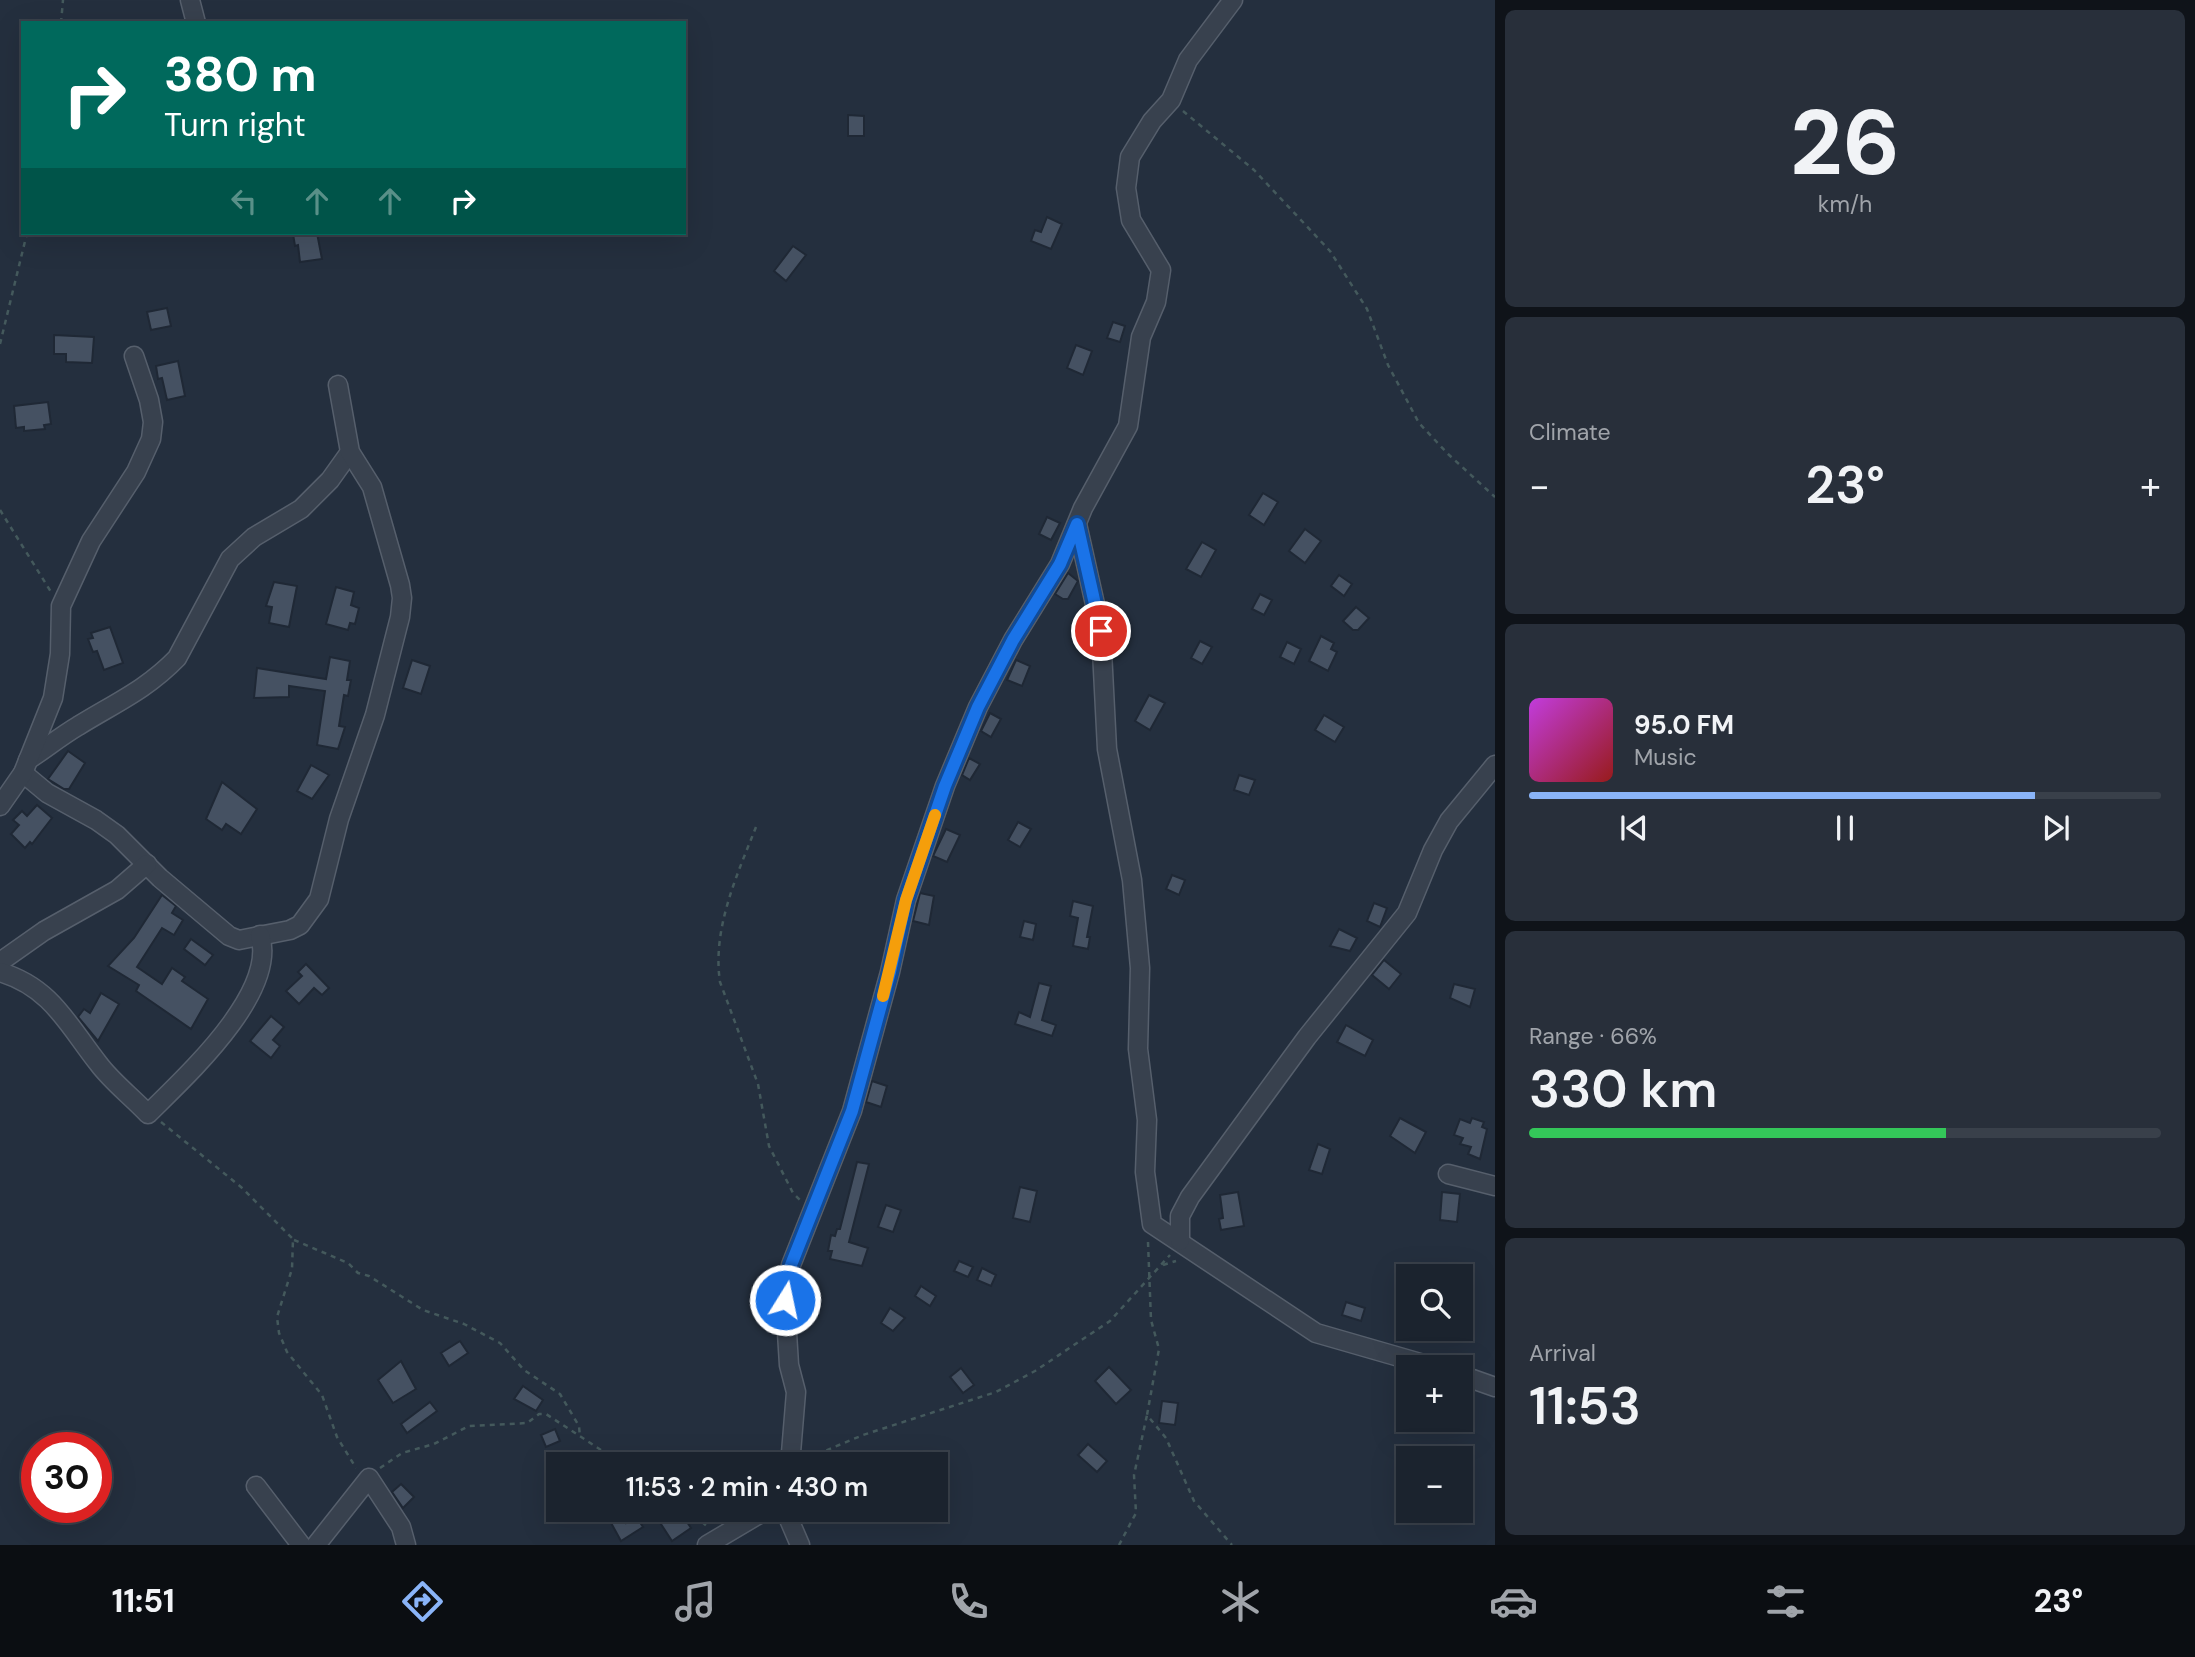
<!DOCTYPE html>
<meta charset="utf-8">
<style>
body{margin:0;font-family:"DM Sans",sans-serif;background:#282f3a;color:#f1f3f6;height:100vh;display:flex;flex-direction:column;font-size:26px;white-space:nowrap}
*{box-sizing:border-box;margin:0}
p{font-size:23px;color:#a0a4aa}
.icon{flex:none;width:38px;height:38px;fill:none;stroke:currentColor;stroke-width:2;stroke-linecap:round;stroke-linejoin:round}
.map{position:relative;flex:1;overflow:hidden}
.side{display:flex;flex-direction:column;gap:10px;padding:10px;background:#0f1319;width:700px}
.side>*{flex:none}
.hud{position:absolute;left:21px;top:21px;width:665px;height:214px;border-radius:0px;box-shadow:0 7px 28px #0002,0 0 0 2px #39404a;background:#00695c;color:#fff;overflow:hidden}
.controls{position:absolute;left:1396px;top:1264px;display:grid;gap:14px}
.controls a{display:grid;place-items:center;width:77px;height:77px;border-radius:0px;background:#1b232e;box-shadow:0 7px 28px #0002,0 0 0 2px #39404a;font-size:35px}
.speed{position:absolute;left:21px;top:1432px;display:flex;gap:14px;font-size:35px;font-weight:700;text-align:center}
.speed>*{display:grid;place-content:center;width:91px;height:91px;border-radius:50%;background:#1b232e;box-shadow:0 7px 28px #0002,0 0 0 2px #39404a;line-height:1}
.speed .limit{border:10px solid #d22;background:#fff;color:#111}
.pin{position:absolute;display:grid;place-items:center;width:60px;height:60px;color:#fff;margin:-30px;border:4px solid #fff;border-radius:50%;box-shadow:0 2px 7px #0007}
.me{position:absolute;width:77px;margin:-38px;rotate:10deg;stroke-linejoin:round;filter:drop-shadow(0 0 5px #0008)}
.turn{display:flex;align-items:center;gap:24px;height:147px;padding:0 28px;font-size:32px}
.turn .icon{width:91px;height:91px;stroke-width:2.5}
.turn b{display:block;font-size:49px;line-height:60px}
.lanes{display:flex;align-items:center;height:66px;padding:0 28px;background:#0003;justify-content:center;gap:35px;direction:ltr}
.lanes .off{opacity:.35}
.big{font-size:52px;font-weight:600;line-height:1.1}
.side .tile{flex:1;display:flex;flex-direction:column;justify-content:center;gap:10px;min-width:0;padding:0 24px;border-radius:10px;background:#282f3a}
.side .dial{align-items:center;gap:0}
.dial b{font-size:91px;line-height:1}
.song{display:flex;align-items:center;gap:21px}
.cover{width:84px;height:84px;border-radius:10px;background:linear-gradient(135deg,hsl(290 70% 55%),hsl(0 70% 35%))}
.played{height:7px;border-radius:4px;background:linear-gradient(90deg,#8ab4f8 80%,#39404a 80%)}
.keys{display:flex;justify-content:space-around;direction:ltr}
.heat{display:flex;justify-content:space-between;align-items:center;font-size:38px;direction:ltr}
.charge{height:10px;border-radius:5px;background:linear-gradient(90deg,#34c759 66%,#39404a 0)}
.trip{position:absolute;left:546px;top:1452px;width:402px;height:70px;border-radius:0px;background:#1b232e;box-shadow:0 7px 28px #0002,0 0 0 2px #39404a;font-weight:600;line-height:70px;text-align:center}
.tabs{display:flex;height:112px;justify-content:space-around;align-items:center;background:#0b0e12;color:#a0a4aa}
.tabs .icon{width:49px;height:49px}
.tabs .current{color:#8ab4f8}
.tabs b{font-size:32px;color:#f1f3f6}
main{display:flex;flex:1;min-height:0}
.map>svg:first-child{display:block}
.building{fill:#455162;stroke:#1f2835;stroke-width:2}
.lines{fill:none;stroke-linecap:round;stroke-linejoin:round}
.minor-casing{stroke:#565f6c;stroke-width:21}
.path{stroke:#44595c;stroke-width:2.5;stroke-dasharray:5 5;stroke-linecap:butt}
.minor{stroke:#38414e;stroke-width:18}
.route-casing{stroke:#114b97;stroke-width:18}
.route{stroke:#1a73e8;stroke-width:12}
.slow{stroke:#f59e0b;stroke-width:12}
</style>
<main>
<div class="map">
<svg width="1495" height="1545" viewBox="0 0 1495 1545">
<rect width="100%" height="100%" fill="#242f3e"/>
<g class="building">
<path d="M848,115L864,116V136H848Z"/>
<path d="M1047,217L1062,224L1051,249L1031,241L1035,230L1041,232Z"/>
<path d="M296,233H317L322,259L300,262L298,245L295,246L293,234Z"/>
<path d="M793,246L806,255L786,281L774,271Z"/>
<path d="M167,308L171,326L151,330L147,312Z"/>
<path d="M1113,322L1125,326L1120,342L1107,338Z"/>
<path d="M54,335L94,337L92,363L66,362V354H54Z"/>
<path d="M1076,345L1092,351L1083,375L1067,368Z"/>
<path d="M178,361L185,396L167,400L162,378L158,379L156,366Z"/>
<path d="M48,402L51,424L44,425L45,429L24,431V427L16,428L14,406Z"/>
<path d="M1263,493L1278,502L1264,525L1249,515Z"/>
<path d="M1047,517L1060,523L1051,540L1039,534Z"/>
<path d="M1305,529L1321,541L1305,563L1289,551Z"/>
<path d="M1202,542L1216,550L1201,577L1186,569Z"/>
<path d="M1068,573L1078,581L1068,599H1063L1055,594Z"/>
<path d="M1339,575L1352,584L1344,596L1331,586Z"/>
<path d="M274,582L297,586L289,627L269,623L272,607L266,606Z"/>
<path d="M336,587L354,592L351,605L359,608L355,624L350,623L348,630L326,624Z"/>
<path d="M1260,594L1272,600L1264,615L1252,609Z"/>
<path d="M1356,607L1369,618L1358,630H1353L1343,621Z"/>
<path d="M1115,617L1129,620L1125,639L1113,637Z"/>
<path d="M110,627L123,663L104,670L97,651L93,652L88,639L93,638L91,633Z"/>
<path d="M1321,636L1334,643L1331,649L1337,652L1328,671L1309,661Z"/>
<path d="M1200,641L1212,647L1202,664L1191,658Z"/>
<path d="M1287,642L1301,649L1294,664L1280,657Z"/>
<path d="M330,657L350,661L347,680H351L348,696L344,695L339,726L345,727L338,749L317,745L325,691L289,686V697L254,698L257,668L326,679Z"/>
<path d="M412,660L430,666L421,694L403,688Z"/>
<path d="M1016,660L1030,666L1022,686L1007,680Z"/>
<path d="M1149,695L1165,703L1150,730L1135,721Z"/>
<path d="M990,713L1001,719L991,737L981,731Z"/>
<path d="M1324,715L1344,727L1335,742L1315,730Z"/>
<path d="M68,751L85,763L69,789H64L48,779Z"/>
<path d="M969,758L980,764L970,780L962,775Z"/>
<path d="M311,765L329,775L312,799L297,791Z"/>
<path d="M1239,775L1255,780L1249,795L1234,790Z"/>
<path d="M222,782L257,809L241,834L226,824L222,830L206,819Z"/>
<path d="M37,805L52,818L32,844L30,842L25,848L11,834L19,825L13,820L22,811L27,816Z"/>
<path d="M1018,822L1031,829L1020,847L1008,840Z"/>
<path d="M946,829L960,835L947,862L933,856Z"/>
<path d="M1172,875L1185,880L1179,895L1166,889Z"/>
<path d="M920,893L934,896L929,925L913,921Z"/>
<path d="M162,895L176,906L172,913L183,920L174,935L162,928L137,967L162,984L172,968L185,977L182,981L208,999L191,1029L136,991L139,985L108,966L134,938Z"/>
<path d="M1073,901L1093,906L1087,937H1090L1088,949L1073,946L1078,918L1070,916Z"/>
<path d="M1374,903L1387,908L1380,927L1367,921Z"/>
<path d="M1024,921L1036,924L1033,940L1020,937Z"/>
<path d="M1339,929L1357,938L1350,951L1330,946Z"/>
<path d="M191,939L213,955L205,965L184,949Z"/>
<path d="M1384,960L1401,974L1389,989L1372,975Z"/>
<path d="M306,964L329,988L322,995L314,988L299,1004L286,991L302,976L298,972Z"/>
<path d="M1039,983L1051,986L1042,1020L1056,1025L1052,1036L1015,1024L1019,1012L1030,1017Z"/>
<path d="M1454,984L1475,989L1470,1007L1450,998Z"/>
<path d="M101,993L119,1004L98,1041L78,1017L84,1009L90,1013Z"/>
<path d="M271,1016L284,1027L273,1040L280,1046L271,1058L250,1041Z"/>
<path d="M1346,1025L1373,1040L1365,1056L1337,1042Z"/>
<path d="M872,1081L887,1086L881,1107L866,1102Z"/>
<path d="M1400,1118L1426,1132L1415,1153L1390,1136Z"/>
<path d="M1472,1118L1484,1122L1482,1127L1487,1129L1480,1159L1468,1154L1471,1147L1460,1144L1463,1138L1454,1135L1460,1119L1470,1123Z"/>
<path d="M1318,1144L1330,1149L1322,1174L1309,1170Z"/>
<path d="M857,1162L869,1164L849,1242L868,1248L862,1266L830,1259L832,1251H828L831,1235L835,1236L837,1229H840Z"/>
<path d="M1020,1187L1037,1191L1030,1222L1013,1218Z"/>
<path d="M1238,1192L1244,1226L1221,1230L1219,1219L1223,1218L1220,1195Z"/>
<path d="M1442,1192L1460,1194L1457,1222L1440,1220Z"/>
<path d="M886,1205L901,1210L893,1232L878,1227Z"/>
<path d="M959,1261L973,1267L968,1277L954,1271Z"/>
<path d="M982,1268L996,1275L991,1286L977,1280Z"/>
<path d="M921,1286L936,1296L930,1306L915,1296Z"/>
<path d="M1346,1302L1365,1308L1361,1321L1342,1315Z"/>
<path d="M890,1308L905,1318L893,1331L881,1323Z"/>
<path d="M460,1341L468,1353L449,1366L441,1353Z"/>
<path d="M401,1361L416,1389L393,1403L378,1380Z"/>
<path d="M1109,1367L1131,1390L1116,1404L1095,1381Z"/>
<path d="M961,1368L974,1385L963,1393L950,1377Z"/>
<path d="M523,1386L543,1400L536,1411L514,1399Z"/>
<path d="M1162,1401L1178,1403L1175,1425L1159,1423Z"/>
<path d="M430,1402L437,1411L407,1433L401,1424Z"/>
<path d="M555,1429L560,1441L546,1447L541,1435Z"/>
<path d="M1088,1444L1107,1461L1097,1472L1078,1455Z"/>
<path d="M401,1484L414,1497L403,1508L392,1492Z"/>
<path d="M670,1510H679L691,1528L672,1541L657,1518Z"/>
<path d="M621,1515L626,1523L636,1516L643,1527L621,1541L610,1521Z"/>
</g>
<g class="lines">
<defs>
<g id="minor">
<path d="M190,0L196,23"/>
<path d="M1077,524L1101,631L1107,749L1132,880L1140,968L1138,1049L1147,1120L1145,1172L1152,1224L1316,1333L1434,1367"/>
<path d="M28,760C45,749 61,736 78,726C115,703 146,690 177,658L230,559L254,537L301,509L330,480L350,452"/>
<path d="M23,773L47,793L96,820L117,835L160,878L229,936L239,940L290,930L300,925L319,899L339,819L375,715L400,617L402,598L400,585L372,487L350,452L338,385"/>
<path d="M0,806L23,773L53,698L60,654L61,606L91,541L136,472L151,439L153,422L149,400L134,356"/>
<path d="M0,962L44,931L117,890L147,864"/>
<path d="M0,972C51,987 68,1025 98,1063C112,1082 131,1096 148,1114C186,1076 278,993 260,935"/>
<path d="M1448,1174L1495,1186"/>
<path d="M1180,1241V1216L1190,1197L1307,1037L1407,913L1433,850L1449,821L1495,765"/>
<path d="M1461,1375L1495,1387"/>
<path d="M790,1465L796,1392L789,1365L785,1300L791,1265L852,1111L890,972L906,900L945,786L978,707L1013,640L1060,564L1083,508L1128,426L1141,337L1156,302L1161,270L1131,220L1126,188L1130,157L1152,121L1171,100L1188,60L1233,0"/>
<path d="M256,1486L301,1545"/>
<path d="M785,1510L800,1545"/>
<path d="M316,1545L369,1478L401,1527L406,1545"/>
<path d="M707,1545L766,1510"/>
</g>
</defs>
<use href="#minor" class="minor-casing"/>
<g class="path">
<path d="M61,23L63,0"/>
<path d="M1183,111L1254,170L1330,251L1367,309L1388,365L1419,423L1448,454L1495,497"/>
<path d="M0,344L27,233"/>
<path d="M0,510L51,592"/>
<path d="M756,827C737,875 712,929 720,982L758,1084L769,1146L793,1193L800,1200"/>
<path d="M161,1122L241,1187L293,1239L292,1269L277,1317L279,1333L287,1352L322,1395L337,1437L356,1468"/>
<path d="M294,1240L348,1263L358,1273L369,1276L423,1310L464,1324L500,1343L524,1370L560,1394L579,1426L580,1437"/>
<path d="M1148,1242L1151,1320L1159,1349L1147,1415L1166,1438L1194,1501L1232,1545"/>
<path d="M1163,1265L1176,1261"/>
<path d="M808,1458L863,1435L996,1392L1035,1371L1110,1321L1170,1255"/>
<path d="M380,1468L402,1453L434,1444L469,1426L527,1423L539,1414H546L624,1465"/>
<path d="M686,1510L707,1526"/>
<path d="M1119,1545L1136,1513L1134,1475L1147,1415"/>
</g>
<use href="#minor" class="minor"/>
</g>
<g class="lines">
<defs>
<path id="route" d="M785,1300L791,1265L852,1111L890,972L906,900L945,786L978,707L1013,640L1060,564L1077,524L1101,631"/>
</defs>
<use href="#route" class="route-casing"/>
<use href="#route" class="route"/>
<path class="slow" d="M883,996L906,900L935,815"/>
</g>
</svg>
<div class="controls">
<a><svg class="icon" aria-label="search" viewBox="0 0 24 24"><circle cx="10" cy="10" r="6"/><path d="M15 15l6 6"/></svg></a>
<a>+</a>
<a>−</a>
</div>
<div class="speed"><div class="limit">30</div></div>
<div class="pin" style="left:1101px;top:631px;background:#d93025"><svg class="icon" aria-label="arrive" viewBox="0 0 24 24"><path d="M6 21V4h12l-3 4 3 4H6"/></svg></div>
<svg class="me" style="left:785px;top:1300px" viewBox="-20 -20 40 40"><circle r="17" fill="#1a73e8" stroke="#fff" stroke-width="3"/><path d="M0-11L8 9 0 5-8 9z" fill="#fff"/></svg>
<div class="trip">11:53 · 2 min · 430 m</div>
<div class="hud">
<div class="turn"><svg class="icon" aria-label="right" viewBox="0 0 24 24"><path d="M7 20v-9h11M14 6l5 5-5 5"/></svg><div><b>380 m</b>Turn right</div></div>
<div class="lanes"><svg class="icon off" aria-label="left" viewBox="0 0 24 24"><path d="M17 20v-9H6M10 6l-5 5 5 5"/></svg><svg class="icon off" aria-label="ahead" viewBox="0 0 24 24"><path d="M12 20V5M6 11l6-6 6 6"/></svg><svg class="icon off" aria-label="ahead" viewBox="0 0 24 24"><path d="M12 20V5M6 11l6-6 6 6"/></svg><svg class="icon" aria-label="right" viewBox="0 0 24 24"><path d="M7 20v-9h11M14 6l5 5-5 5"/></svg></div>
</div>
</div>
<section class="side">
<div class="tile dial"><b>26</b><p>km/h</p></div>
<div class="tile"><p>Climate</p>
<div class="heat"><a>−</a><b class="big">23°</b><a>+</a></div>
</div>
<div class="tile">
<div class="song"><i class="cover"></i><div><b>95.0 FM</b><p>Music</p></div></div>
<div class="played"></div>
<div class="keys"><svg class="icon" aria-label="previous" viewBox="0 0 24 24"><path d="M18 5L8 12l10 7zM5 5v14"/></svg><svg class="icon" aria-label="pause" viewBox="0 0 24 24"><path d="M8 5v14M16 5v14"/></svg><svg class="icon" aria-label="next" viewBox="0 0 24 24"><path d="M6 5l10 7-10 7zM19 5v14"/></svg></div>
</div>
<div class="tile"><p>Range · 66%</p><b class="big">330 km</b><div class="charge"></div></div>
<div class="tile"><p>Arrival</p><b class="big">11:53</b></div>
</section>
</main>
<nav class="tabs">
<b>11:51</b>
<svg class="icon current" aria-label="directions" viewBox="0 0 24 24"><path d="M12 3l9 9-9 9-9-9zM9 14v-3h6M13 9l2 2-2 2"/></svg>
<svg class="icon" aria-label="music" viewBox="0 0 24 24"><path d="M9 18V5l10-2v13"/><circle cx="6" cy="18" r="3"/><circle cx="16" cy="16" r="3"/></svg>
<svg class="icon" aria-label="phone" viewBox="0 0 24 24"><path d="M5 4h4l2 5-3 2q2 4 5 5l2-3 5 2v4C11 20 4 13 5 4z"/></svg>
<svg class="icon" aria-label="climate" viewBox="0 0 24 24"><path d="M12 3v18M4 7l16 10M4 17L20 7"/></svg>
<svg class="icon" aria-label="car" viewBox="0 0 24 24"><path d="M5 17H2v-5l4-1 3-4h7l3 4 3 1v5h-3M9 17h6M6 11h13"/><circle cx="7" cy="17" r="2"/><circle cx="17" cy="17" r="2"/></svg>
<svg class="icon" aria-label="filters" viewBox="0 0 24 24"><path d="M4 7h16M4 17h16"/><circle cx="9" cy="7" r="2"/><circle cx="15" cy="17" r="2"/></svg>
<b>23°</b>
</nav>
